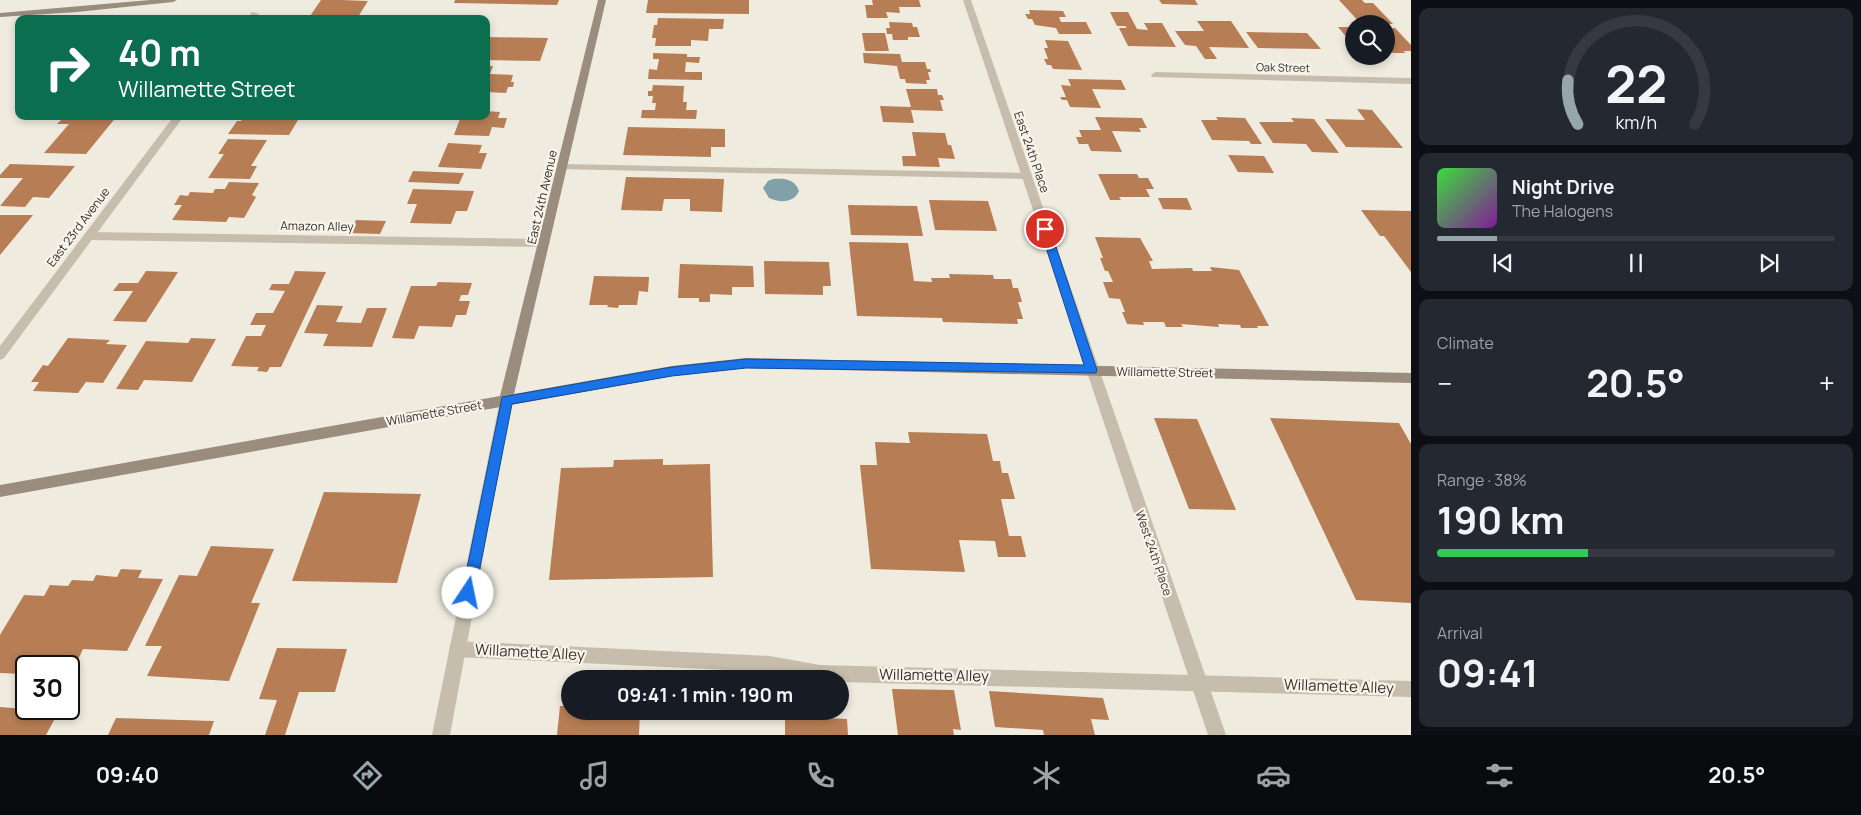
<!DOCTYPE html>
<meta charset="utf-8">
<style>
body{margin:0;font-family:Manrope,sans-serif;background:#242831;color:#f1f3f6;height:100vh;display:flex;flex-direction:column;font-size:19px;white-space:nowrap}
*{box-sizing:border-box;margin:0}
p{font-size:16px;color:#9ea1a6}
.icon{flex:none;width:28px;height:28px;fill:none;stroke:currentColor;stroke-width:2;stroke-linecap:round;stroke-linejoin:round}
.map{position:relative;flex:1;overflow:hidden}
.panel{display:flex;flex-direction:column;gap:8px;padding:8px;background:#0d0f14;width:450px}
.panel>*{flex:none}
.banner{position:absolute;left:15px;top:15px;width:475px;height:105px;border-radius:10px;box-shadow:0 2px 8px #0003;background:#0b6e4f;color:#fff;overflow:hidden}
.controls{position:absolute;left:1345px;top:15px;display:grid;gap:10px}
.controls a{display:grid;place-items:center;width:50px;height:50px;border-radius:50%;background:#171b24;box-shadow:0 2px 8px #0003;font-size:25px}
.speed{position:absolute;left:15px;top:655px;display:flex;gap:10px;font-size:25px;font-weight:700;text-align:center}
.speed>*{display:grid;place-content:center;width:65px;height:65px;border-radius:50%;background:#171b24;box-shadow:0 2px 8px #0003;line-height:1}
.speed .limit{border:2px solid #111;border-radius:8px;background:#fff;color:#111}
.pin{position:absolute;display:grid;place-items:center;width:42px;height:42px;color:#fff;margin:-21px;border:2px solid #fff;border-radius:50%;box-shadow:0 1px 5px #0007}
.me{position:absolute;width:55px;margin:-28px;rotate:11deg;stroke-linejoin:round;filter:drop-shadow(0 0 4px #0008)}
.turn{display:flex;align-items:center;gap:18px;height:105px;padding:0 20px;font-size:22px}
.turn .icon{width:65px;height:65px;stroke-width:2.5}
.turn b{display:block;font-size:35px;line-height:42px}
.big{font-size:38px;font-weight:700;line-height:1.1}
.panel .widget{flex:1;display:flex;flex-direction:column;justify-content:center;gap:8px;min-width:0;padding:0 18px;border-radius:10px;background:#242831}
.panel .dial{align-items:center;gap:0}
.dial svg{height:130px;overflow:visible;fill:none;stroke:#363941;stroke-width:7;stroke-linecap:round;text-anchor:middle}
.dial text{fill:#f1f3f6;stroke:none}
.song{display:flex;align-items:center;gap:15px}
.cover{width:60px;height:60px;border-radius:8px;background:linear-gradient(135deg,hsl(120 70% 55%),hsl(290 70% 35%))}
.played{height:5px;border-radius:2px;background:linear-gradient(90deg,#95a6ac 15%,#363941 15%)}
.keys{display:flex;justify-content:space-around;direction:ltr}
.heat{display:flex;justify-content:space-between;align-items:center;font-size:28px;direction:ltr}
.charge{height:8px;border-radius:4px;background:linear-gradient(90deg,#34c759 38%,#363941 0)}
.trip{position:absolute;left:561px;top:670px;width:288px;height:50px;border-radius:25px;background:#171b24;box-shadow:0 2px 8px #0003;font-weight:700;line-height:50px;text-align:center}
.tabs{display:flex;height:80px;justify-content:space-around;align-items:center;background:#090b0e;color:#9ea1a6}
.tabs .icon{width:35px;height:35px}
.tabs .current{color:#95a6ac}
.tabs b{font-size:22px;color:#f1f3f6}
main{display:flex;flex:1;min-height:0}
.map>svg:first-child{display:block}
.water{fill:#81a1a9}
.building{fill:#b77e55}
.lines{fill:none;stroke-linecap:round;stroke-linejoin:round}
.lane{fill:#c6bdac;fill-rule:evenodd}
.street{fill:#c6bdac;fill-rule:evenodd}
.secondary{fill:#9a8d7d;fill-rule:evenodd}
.route{fill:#1a73e8;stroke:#114b97}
.labels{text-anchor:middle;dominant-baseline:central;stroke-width:4.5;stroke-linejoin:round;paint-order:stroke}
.far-street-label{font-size:11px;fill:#35302a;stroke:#f8f4eb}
.street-label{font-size:12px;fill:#35302a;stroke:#f8f4eb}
.near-street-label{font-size:15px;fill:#35302a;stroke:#f8f4eb}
</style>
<main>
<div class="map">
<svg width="1411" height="735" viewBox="0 0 1411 735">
<rect width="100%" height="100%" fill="#f0ebdf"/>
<path class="water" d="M773,179C784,178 795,179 799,191C794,203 780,203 769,198L763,188L768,181Z"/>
<g class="building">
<path d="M321,0H341L368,1L358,17L308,19Z"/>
<path d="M455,0H559L557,5L454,3Z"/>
<path d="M648,0H749V14L646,13Z"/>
<path d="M872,0H919L921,7H899L900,13L886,12L888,18H867L865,5H873Z"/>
<path d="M1159,0H1195L1198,5L1162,4Z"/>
<path d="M1339,0H1362L1365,3H1373L1393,24H1361Z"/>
<path d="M1029,10L1063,11L1066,17H1059L1061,22H1086L1092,34H1059L1056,28L1035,25L1032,19H1028L1025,14H1030Z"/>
<path d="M1110,12H1128L1137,29L1148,30L1144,23H1162L1176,47L1128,46L1119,28H1127L1125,26H1117Z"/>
<path d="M658,18L724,19L723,29H709L708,41L691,40V46H655L656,38H652L654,25H657Z"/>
<path d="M1197,21H1231L1249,48L1209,47L1217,59H1205L1196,46L1185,45L1175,31H1204Z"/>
<path d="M889,22L912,23L913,27H917L920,37H908V40H893L892,34H887L886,28H890Z"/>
<path d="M1338,27H1354V46Z"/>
<path d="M1386,28H1395L1411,45V51H1403L1406,53H1393L1386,50Z"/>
<path d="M1246,32L1307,33L1321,49L1258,48Z"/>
<path d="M862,33H885L889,51H865Z"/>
<path d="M486,37L548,38L540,61L486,60Z"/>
<path d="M1045,40L1068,41L1082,70L1053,69L1051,65H1047L1044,59H1048L1044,48H1048Z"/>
<path d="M653,53L687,54V57H700L699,63L686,62L685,72H702V80L648,79L649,69L657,70L659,59H653Z"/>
<path d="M863,53L900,54L902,62H925L927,69H930L931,72H928L930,80H926L927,84L906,83L905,79H900L897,66L864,63Z"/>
<path d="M486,66H493L490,74L513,75L511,82H514L513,87H508L506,93L486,92Z"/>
<path d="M1068,79L1121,80L1126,90L1092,89L1101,108L1070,107L1067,100H1062L1060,97H1066L1061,85L1071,86Z"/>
<path d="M653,85L684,86L683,102H687L686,110H697L696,119L641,118L642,110H655L656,103H652L653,96H648V91H652Z"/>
<path d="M906,89H937L938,95H942L944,100H940L943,111L911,110L914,123L883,122L880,106L911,107Z"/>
<path d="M1357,109L1372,110L1403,148L1346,147L1325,119L1365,120Z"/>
<path d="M486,111L500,112L498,118H507L504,128L492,127L489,136L454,135L461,116H486Z"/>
<path d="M117,116L86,154L44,153L69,124H57L64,117Z"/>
<path d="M244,116H283L281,120H298L289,135L228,134L237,121H241Z"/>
<path d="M1095,117L1142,118L1147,128H1139L1141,132L1112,131L1122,152L1091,151L1088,144H1079L1076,137H1082L1079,130H1101Z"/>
<path d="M1216,117L1245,118L1262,144H1251L1249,141L1212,140L1201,120H1218Z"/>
<path d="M1291,118L1314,119L1339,153L1312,152L1306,144L1273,143L1259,122H1294Z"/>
<path d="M628,127L725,129V147H711V157L623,155Z"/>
<path d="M912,132L945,133L948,145H951L955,159L938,158L940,167L903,166L902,156H916Z"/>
<path d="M228,139L267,140L251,166H257L250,179L208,178L224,154H218Z"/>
<path d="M448,143L482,145L479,153H487L481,169L438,167Z"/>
<path d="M1228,155L1264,156L1274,173L1238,172Z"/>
<path d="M10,164L75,166L49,198L33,197L25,207L0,206L23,178H0V175Z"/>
<path d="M413,171L464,173L459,184L408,182Z"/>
<path d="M1098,174H1137L1139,178H1148L1154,189H1146L1150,197H1119L1121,200H1110Z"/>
<path d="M626,177L724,179L722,212L690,211V199H664L662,211L621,210Z"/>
<path d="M229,182L259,183L252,195L256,197L244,218L229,217L226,222L172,220L182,205H174L180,195L188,196L190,192L213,193L215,189H225Z"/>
<path d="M413,189L474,191L467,211H456L451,224L410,223L417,204H407Z"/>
<path d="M1158,198H1187L1192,210L1163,209Z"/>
<path d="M929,200L988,201L997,231L935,230Z"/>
<path d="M848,205L917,206L923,236L851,235Z"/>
<path d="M1361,210L1411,211V272L1384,236H1380Z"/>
<path d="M0,215H33L0,255Z"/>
<path d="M356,220L386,221L380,234L350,233Z"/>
<path d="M1095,237L1140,238L1153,261H1149L1152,269L1192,268L1193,271H1212L1210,267L1239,270L1269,326H1257L1258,328H1241L1240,325L1218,324L1219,327L1181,324L1183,327H1166L1164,322H1143L1144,325L1127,324L1122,312H1125L1120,299L1109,298L1103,282H1113L1108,271H1105L1100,258H1103Z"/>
<path d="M849,242L908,243L914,281L932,282L931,278H950L949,274L993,275L994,279H1011L1013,288H1018L1022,302H1018L1023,319H1017L1018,324L943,322L942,318L857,316Z"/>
<path d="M764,261L829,262L831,286H823V295L765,294Z"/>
<path d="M680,264L753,266L754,287H732V295L710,294V302H699V298H678Z"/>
<path d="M146,271L178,272L146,322L113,321L133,291H113L119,283H138Z"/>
<path d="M295,271L326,272L281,367H270L267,372L257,371L259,367L231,366L246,336H261L266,325H250L256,313H273L285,291L269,290L272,284H289Z"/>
<path d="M594,276L649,277L648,292L639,291L637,305H619L618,308L607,307L608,305H589Z"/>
<path d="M438,282L472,283L468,295H461L459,301H470L466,315H456L452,327L419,326L414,339L392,338L411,286H436Z"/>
<path d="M317,305L343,306L336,322L361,323L367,308H387L372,347L323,346L328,334L304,333Z"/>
<path d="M68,338L110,340L106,344L127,345L103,383L86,382L78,393L33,391L39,382H31L43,365L48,366Z"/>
<path d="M191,338L216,339L192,382L144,380L138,390L116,389L146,341L188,343Z"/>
<path d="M1154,418L1197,419L1236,510L1189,509Z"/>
<path d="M1270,418L1399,423L1411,444V603L1356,600Z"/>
<path d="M908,432L987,434L993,461H1000L1002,473H1008L1015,499H1001L1009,536H1021L1026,557H998L995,541L959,540L965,572L871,569L860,465H877L875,442L910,443Z"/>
<path d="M663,459V465L710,464L713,577L549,580L561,468L613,467L614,460Z"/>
<path d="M324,492L421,494L397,583L292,581Z"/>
<path d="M211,546L274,549L251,603H260L229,681L147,676L162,646H145L179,575L197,576Z"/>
<path d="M121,569L142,570L138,578L163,579L127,651L83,649L77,662L32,660L26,666L24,674L0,673V635L24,595L44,596L50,585L68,586L72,580L93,581L96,575L117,577Z"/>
<path d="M277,648L347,649L335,692H299L285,735H265L277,700L259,699Z"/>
<path d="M892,689L954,690L961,730L953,729L954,735H898Z"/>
<path d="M989,691L1103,698L1109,720L1091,719L1095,735H1044L1043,730L995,727Z"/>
<path d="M560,706H570V711H640L639,735H557Z"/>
<path d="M0,707L26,709H60L46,735H0Z"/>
<path d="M785,716L847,719L848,735H785Z"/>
<path d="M116,718L214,721L209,735H108Z"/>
</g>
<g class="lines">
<g class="lane">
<path d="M562,164L1027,173L1032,176L1027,179L558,169V165Z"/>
<path d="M89,232L544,239L549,243L544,247L89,240L84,236Z"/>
<path d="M457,641L770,656L820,665L1411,681V697L840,682V679H807L770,672L457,657L451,655L449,649L451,643Z"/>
</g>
<g class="street">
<path d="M963,0H971L1226,735H1208Z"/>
<path d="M252,12L259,14L255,19H247Z"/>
<path d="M1155,72L1411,78V84L1152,77L1151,75Z"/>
<path d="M174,116H184L4,358L0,360V346Z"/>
<path d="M506,395L511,396L512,400L450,735H432L500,400L501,396Z"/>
</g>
<g class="secondary">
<path d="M150,0H177L173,2L77,12L0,17V13Z"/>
<path d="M598,0H606L514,394L672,366L746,358L1411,373V383L746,368L672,376L0,497V485L500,396Z"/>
</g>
</g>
<path class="route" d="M1045,226L1050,229L1097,370L1096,373L746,368L672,376L512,404L475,593L473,598L468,600L464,598L462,593L502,397L672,367L746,359L1084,365L1040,229Z"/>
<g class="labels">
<g class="far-street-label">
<text transform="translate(1283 67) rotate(1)">Oak Street</text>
</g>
<g class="street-label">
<text transform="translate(1032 152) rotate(71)">East 24th Place</text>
<text transform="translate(542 197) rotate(-77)">East 24th Avenue</text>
<text transform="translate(317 226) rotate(1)">Amazon Alley</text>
<text transform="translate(78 227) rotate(-53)">East 23rd Avenue</text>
<text transform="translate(1165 372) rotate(1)">Willamette Street</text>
<text transform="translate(434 413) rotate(-10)">Willamette Street</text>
<text transform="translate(1154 553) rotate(71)">West 24th Place</text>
</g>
<g class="near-street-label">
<text transform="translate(530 652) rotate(3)">Willamette Alley</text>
<text transform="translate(934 675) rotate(1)">Willamette Alley</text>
<text transform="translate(1339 686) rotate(2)">Willamette Alley</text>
</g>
</g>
</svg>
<div class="controls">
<a><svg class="icon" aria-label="search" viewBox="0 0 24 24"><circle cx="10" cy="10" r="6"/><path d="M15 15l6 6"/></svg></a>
</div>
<div class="speed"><div class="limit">30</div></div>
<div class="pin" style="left:1045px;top:229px;background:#d93025"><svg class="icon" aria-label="arrive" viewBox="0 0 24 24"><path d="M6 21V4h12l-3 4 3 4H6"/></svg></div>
<svg class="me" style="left:468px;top:593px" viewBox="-20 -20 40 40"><circle r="19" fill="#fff"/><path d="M0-13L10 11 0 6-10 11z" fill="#1a73e8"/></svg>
<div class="trip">09:41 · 1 min · 190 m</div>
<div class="banner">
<div class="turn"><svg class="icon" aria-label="right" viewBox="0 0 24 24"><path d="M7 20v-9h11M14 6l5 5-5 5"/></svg><div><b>40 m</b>Willamette Street</div></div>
</div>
</div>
<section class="panel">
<div class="widget dial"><svg viewBox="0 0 100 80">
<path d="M14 69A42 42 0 1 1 86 69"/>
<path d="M14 69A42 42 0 0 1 8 42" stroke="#95a6ac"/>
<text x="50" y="56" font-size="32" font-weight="700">22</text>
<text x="50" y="72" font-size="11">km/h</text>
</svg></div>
<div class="widget">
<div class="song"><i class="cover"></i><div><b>Night Drive</b><p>The Halogens</p></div></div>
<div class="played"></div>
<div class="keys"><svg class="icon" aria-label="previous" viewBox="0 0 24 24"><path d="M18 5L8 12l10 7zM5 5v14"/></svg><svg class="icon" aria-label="pause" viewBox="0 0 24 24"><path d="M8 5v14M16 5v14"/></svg><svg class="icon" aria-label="next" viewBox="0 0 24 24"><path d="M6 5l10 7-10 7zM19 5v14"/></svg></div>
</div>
<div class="widget"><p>Climate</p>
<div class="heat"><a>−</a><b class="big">20.5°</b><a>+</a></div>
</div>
<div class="widget"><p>Range · 38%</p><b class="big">190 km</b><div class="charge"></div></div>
<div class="widget"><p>Arrival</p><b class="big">09:41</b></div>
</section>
</main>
<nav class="tabs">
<b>09:40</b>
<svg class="icon current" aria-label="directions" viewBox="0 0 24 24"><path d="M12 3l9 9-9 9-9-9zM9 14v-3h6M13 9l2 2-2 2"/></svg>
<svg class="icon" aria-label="music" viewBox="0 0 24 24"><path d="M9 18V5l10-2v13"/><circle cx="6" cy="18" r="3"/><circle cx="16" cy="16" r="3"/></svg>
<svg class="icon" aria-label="phone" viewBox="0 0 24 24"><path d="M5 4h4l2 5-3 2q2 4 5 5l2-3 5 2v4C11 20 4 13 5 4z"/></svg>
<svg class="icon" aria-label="climate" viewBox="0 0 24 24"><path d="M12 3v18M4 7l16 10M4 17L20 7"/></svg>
<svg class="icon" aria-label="car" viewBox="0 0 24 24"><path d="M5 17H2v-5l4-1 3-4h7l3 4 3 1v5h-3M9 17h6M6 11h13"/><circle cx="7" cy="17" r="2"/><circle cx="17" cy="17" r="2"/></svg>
<svg class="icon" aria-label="filters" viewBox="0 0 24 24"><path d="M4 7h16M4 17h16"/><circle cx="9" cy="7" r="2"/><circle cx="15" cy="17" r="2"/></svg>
<b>20.5°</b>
</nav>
